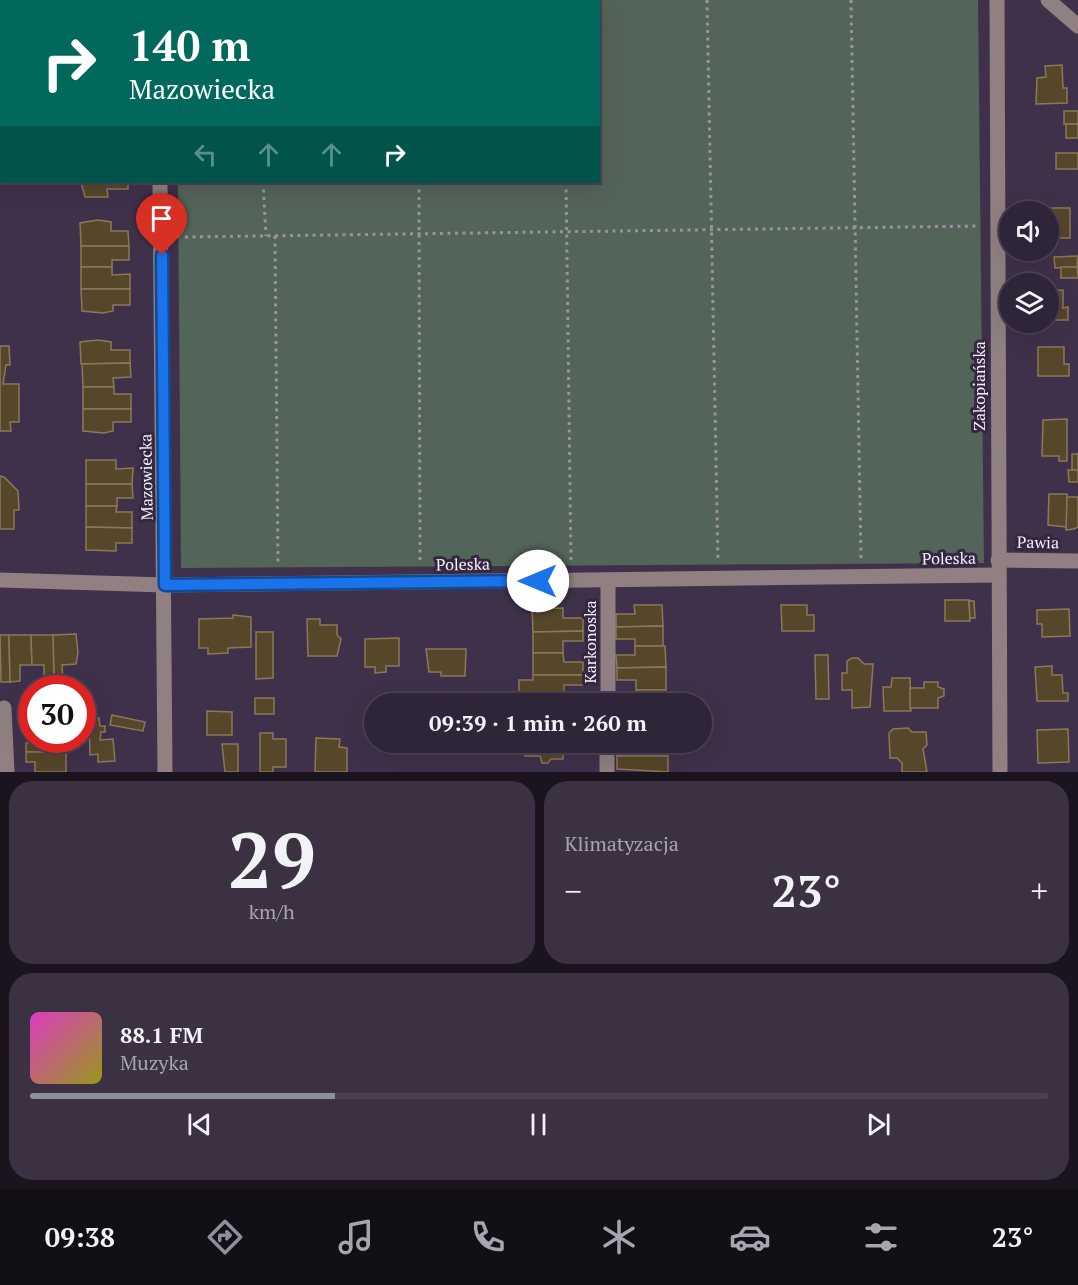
<!DOCTYPE html>
<html lang="pl">
<meta charset="utf-8">
<style>
body{margin:0;font-family:"PT Serif",serif;background:#3b3143;color:#f1f3f6;height:100vh;display:flex;flex-direction:column;font-size:22px;white-space:nowrap}
*{box-sizing:border-box;margin:0}
p{font-size:20px;color:#a7a5ae}
.icon{flex:none;width:33px;height:33px;fill:none;stroke:currentColor;stroke-width:2;stroke-linecap:round;stroke-linejoin:round}
.map{position:relative;height:772px;overflow:hidden}
.panel{display:flex;flex-direction:column;gap:9px;padding:9px;background:#1a141f;flex:1}
.panel>*{flex:none}
.guide{position:absolute;left:0px;top:0px;width:600px;height:183px;box-shadow:0 6px 24px #0002,0 0 0 2px #4a4253;background:#00695c;color:#fff;overflow:hidden}
.controls{position:absolute;left:999px;top:201px;display:grid;gap:12px}
.controls a{display:grid;place-items:center;width:60px;height:60px;border-radius:50%;background:#2f2538;box-shadow:0 6px 24px #0002,0 0 0 2px #4a4253;font-size:30px}
.speed{position:absolute;left:18px;top:675px;display:flex;gap:12px;font-size:30px;font-weight:700;text-align:center}
.speed>*{display:grid;place-content:center;width:78px;height:78px;border-radius:50%;background:#2f2538;box-shadow:0 6px 24px #0002,0 0 0 2px #4a4253;line-height:1}
.speed .limit{border:9px solid #d22;background:#fff;color:#111}
.pin{position:absolute;display:grid;place-items:center;width:51px;height:51px;color:#fff;margin:-62px -26px;border-radius:50% 50% 50% 0;rotate:-45deg;box-shadow:0 0 6px #0007}
.pin .icon{rotate:45deg}
.me{position:absolute;width:66px;margin:-33px;rotate:270deg;stroke-linejoin:round;filter:drop-shadow(0 0 4px #0008)}
.turn{display:flex;align-items:center;gap:21px;height:126px;padding:0 30px;font-size:27px}
.turn .icon{width:78px;height:78px;stroke-width:2.5}
.turn b{display:block;font-size:42px;line-height:51px}
.lanes{display:flex;align-items:center;height:57px;padding:0 30px;background:#0003;justify-content:center;gap:30px;direction:ltr}
.lanes .off{opacity:.35}
.big{font-size:45px;font-weight:800;line-height:1.1}
.panel .tile{flex:1;display:flex;flex-direction:column;justify-content:center;gap:9px;min-width:0;padding:0 21px;border-radius:24px;background:#3b3143}
.panel .dial{align-items:center;gap:0}
.dial b{font-size:78px;line-height:1}
.song{display:flex;align-items:center;gap:18px}
.cover{width:72px;height:72px;border-radius:9px;background:linear-gradient(135deg,hsl(310 70% 55%),hsl(60 70% 35%))}
.played{height:6px;border-radius:3px;background:linear-gradient(90deg,#8c9099 30%,#4a4253 30%)}
.keys{display:flex;justify-content:space-around;direction:ltr}
.heat{display:flex;justify-content:space-between;align-items:center;font-size:33px;direction:ltr}
.panel .tiles{flex:1;display:grid;gap:9px;grid-template-columns:1fr 1fr}
.tile:last-child{grid-column:span 2}
.trip{position:absolute;left:364px;top:693px;width:348px;height:60px;border-radius:30px;background:#2f2538;box-shadow:0 6px 24px #0002,0 0 0 2px #4a4253;font-weight:800;line-height:60px;text-align:center}
.tabs{display:flex;height:96px;justify-content:space-around;align-items:center;background:#130f16;color:#a7a5ae}
.tabs .icon{width:42px;height:42px}
.tabs .on{color:#8c9099}
.tabs b{font-size:27px;color:#f1f3f6}
.map>svg:first-child{display:block}
.green{fill:#536459}
.building{fill:#56462a;stroke:#8b785b;stroke-width:1.5}
.lines{fill:none;stroke-linecap:round;stroke-linejoin:round}
.path{stroke:#9b91a4;stroke-width:3;stroke-dasharray:3 4.5;stroke-linecap:butt}
.minor{stroke:#908082;stroke-width:15}
.route-casing{stroke:#114b97;stroke-width:15}
.route{stroke:#1a73e8;stroke-width:10}
.labels{text-anchor:middle;dominant-baseline:central;stroke-width:6;stroke-linejoin:round;paint-order:stroke}
.street-label{font-size:16px;fill:#f6f0fd;stroke:#342740}
</style>
<div class="map">
<svg width="1078" height="772" viewBox="0 0 1078 772">
<rect width="100%" height="100%" fill="#3f314a"/>
<path class="green" d="M176,0H978L984,563L181,568L178,182H598V2Z"/>
<g class="building">
<rect x="81" y="0" width="46" height="2"/>
<path d="M1062,65L1063,88H1067V103L1036,104L1037,78L1046,77L1045,66Z"/>
<rect x="1064" y="111" width="14" height="13"/>
<rect x="1066" y="124" width="12" height="14"/>
<rect x="1056" y="153" width="22" height="16"/>
<path d="M81,182H128V189H107L108,197H85Z"/>
<path d="M1038,208H1070V238H1048V212H1038Z"/>
<path d="M98,220L111,222V231H128L129,246H81L80,223Z"/>
<path d="M81,246H129V260H112V267H81Z"/>
<path d="M1078,256L1077,267L1055,268L1054,257Z"/>
<path d="M81,267H112V275L130,274V289H81Z"/>
<path d="M1061,267H1077L1078,278H1061Z"/>
<path d="M81,289H130V305H113V311L103,313L82,311Z"/>
<path d="M1063,290V308L1068,307V320H1048V291Z"/>
<path d="M98,340L111,342V350H130V363L81,364L80,342Z"/>
<path d="M0,346H9L10,365H6L3,384H19V422H10L11,431H0Z"/>
<path d="M1038,347H1064V364H1069V376H1038Z"/>
<path d="M130,363L131,377L113,378L114,387H83L82,364Z"/>
<path d="M83,387H114V394H131V409H83Z"/>
<path d="M83,409H131V422H113V431L104,433L83,431Z"/>
<path d="M1067,419V461H1059V456H1042L1043,420Z"/>
<rect x="1072" y="454" width="6" height="16"/>
<path d="M86,460H116V469L133,468L132,484H86Z"/>
<path d="M1068,470H1078V482H1069Z"/>
<path d="M0,476L4,477L18,491L19,510H14V529H0Z"/>
<path d="M86,484H132L133,498H117V506H86Z"/>
<path d="M1049,494H1067V527L1048,525Z"/>
<path d="M1067,497H1078V527L1074,529L1066,530Z"/>
<path d="M86,506H117L116,512H132V528L86,527Z"/>
<path d="M86,527L132,528V543H116V551L86,550Z"/>
<path d="M945,600H969L970,621H945Z"/>
<path d="M969,601H974L975,618H970Z"/>
<path d="M634,605H662L663,626L616,627V614H635Z"/>
<path d="M781,605H807V615H814V631H782Z"/>
<path d="M563,608V618H583V631L533,632L532,609Z"/>
<path d="M1069,609L1070,636L1042,637V624H1037V610Z"/>
<path d="M233,615L251,617V647L228,648V653L208,654V648H199V619L233,618Z"/>
<path d="M307,619H320V625H337V635L341,639L337,656H308Z"/>
<path d="M663,626V646H635V639H616V627Z"/>
<path d="M583,631V641H563V653H533V632Z"/>
<path d="M256,632H273V678L256,679Z"/>
<path d="M76,634L78,653L76,664L62,665L63,681H54L53,635Z"/>
<path d="M0,635H9L10,682H1Z"/>
<path d="M9,635H31L32,665H20V681L10,682Z"/>
<path d="M31,635H53L54,681H44V665H32Z"/>
<path d="M399,638V666H386V672L375,673V667H365V639Z"/>
<path d="M635,646H665L666,667L617,668L616,655H635Z"/>
<path d="M426,649H466L465,676H441V672H429Z"/>
<path d="M533,653H563L564,662H583V675H533Z"/>
<path d="M815,655H828L829,699H816Z"/>
<path d="M852,658H858L864,664H873L870,707L852,708V690H842V673H847V661Z"/>
<path d="M1052,666V675H1062L1063,693H1068V701H1037L1035,667Z"/>
<path d="M666,667V690H636V680H617V668Z"/>
<path d="M533,675H583L584,685H564V697L533,698V694H519V680H533Z"/>
<path d="M892,678H910L911,711H884L883,687H891Z"/>
<path d="M924,682H938V687L944,689V696L938,698V708H910V688H924Z"/>
<path d="M637,690H665V704H617V699H637Z"/>
<path d="M423,692L444,693L443,704H422Z"/>
<rect x="255" y="698" width="19" height="16"/>
<path d="M207,711L232,712V735H207Z"/>
<path d="M112,715L145,722L143,731L110,725Z"/>
<path d="M99,718L100,726H105V732H101L100,740L113,739L115,761L98,762V754L90,755L89,719Z"/>
<path d="M908,728L912,732H926L927,745L923,749L927,772H902V763L897,758H890L889,733L893,729Z"/>
<path d="M1068,729L1069,762L1038,763L1037,730Z"/>
<path d="M260,733H273V739H286V767H273V772H260Z"/>
<path d="M316,738L340,739L339,747L347,748V772H315Z"/>
<path d="M35,740H66V752H26V743H35Z"/>
<path d="M563,742V759H551L548,763H542L540,756H525V751L519,748V742Z"/>
<path d="M666,742V756H617V743Z"/>
<path d="M222,744H238V772H225Z"/>
<path d="M26,752H66V772H35V762H26Z"/>
<path d="M617,756H668V772L617,769Z"/>
</g>
<g class="lines">
<g class="path">
<path d="M416,0V2"/>
<path d="M562,0V2"/>
<path d="M707,0L718,562"/>
<path d="M851,0L861,560"/>
<path d="M263,182L266,236"/>
<path d="M419,182L420,561"/>
<path d="M566,182L571,562"/>
<path d="M275,236L278,562"/>
<path d="M185,237L977,226"/>
</g>
<g class="minor">
<path d="M157,0V2"/>
<path d="M997,0L1000,772"/>
<path d="M1048,0L1078,26"/>
<path d="M160,182L165,772"/>
<path d="M998,560L1078,561"/>
<path d="M0,580L165,585L998,575"/>
<path d="M608,704V580"/>
<path d="M4,708L7,772"/>
<path d="M607,772V742"/>
</g>
</g>
<g class="lines">
<defs>
<path id="route" d="M162,255L165,585L538,581"/>
</defs>
<use href="#route" class="route-casing"/>
<use href="#route" class="route"/>
</g>
<g class="labels">
<g class="street-label">
<text transform="translate(979 386) rotate(-90)">Zakopiańska</text>
<text transform="translate(146 477) rotate(-91)">Mazowiecka</text>
<text transform="translate(1038 542) rotate(1)">Pawia</text>
<text transform="translate(949 558) rotate(-1)">Poleska</text>
<text transform="translate(463 564) rotate(-1)">Poleska</text>
<text transform="translate(590 642) rotate(-90)">Karkonoska</text>
</g>
</g>
</svg>
<div class="controls">
<a><svg class="icon" aria-label="sound" viewBox="0 0 24 24"><path d="M4 9h4l5-4v14l-5-4H4zM17 9q2 3 0 6"/></svg></a>
<a><svg class="icon" aria-label="layers" viewBox="0 0 24 24"><path d="M12 4l9 5-9 5-9-5zM3 14l9 5 9-5"/></svg></a>
</div>
<div class="speed"><div class="limit">30</div></div>
<div class="pin" style="left:162px;top:255px;background:#d93025"><svg class="icon" aria-label="arrive" viewBox="0 0 24 24"><path d="M6 21V4h12l-3 4 3 4H6"/></svg></div>
<svg class="me" style="left:538px;top:581px" viewBox="-20 -20 40 40"><circle r="19" fill="#fff"/><path d="M0-13L10 11 0 6-10 11z" fill="#1a73e8"/></svg>
<div class="trip">09:39 · 1 min · 260 m</div>
<div class="guide">
<div class="turn"><svg class="icon" aria-label="right" viewBox="0 0 24 24"><path d="M7 20v-9h11M14 6l5 5-5 5"/></svg><div><b>140 m</b>Mazowiecka</div></div>
<div class="lanes"><svg class="icon off" aria-label="left" viewBox="0 0 24 24"><path d="M17 20v-9H6M10 6l-5 5 5 5"/></svg><svg class="icon off" aria-label="ahead" viewBox="0 0 24 24"><path d="M12 20V5M6 11l6-6 6 6"/></svg><svg class="icon off" aria-label="ahead" viewBox="0 0 24 24"><path d="M12 20V5M6 11l6-6 6 6"/></svg><svg class="icon" aria-label="right" viewBox="0 0 24 24"><path d="M7 20v-9h11M14 6l5 5-5 5"/></svg></div>
</div>
</div>
<section class="panel">
<div class="tiles">
<div class="tile dial"><b>29</b><p>km/h</p></div>
<div class="tile"><p>Klimatyzacja</p>
<div class="heat"><a>−</a><b class="big">23°</b><a>+</a></div>
</div>
<div class="tile">
<div class="song"><i class="cover"></i><div><b>88.1 FM</b><p>Muzyka</p></div></div>
<div class="played"></div>
<div class="keys"><svg class="icon" aria-label="previous" viewBox="0 0 24 24"><path d="M18 5L8 12l10 7zM5 5v14"/></svg><svg class="icon" aria-label="pause" viewBox="0 0 24 24"><path d="M8 5v14M16 5v14"/></svg><svg class="icon" aria-label="next" viewBox="0 0 24 24"><path d="M6 5l10 7-10 7zM19 5v14"/></svg></div>
</div>
</div>
</section>
<nav class="tabs">
<b>09:38</b>
<svg class="icon on" aria-label="directions" viewBox="0 0 24 24"><path d="M12 3l9 9-9 9-9-9zM9 14v-3h6M13 9l2 2-2 2"/></svg>
<svg class="icon" aria-label="music" viewBox="0 0 24 24"><path d="M9 18V5l10-2v13"/><circle cx="6" cy="18" r="3"/><circle cx="16" cy="16" r="3"/></svg>
<svg class="icon" aria-label="phone" viewBox="0 0 24 24"><path d="M5 4h4l2 5-3 2q2 4 5 5l2-3 5 2v4C11 20 4 13 5 4z"/></svg>
<svg class="icon" aria-label="climate" viewBox="0 0 24 24"><path d="M12 3v18M4 7l16 10M4 17L20 7"/></svg>
<svg class="icon" aria-label="car" viewBox="0 0 24 24"><path d="M5 17H2v-5l4-1 3-4h7l3 4 3 1v5h-3M9 17h6M6 11h13"/><circle cx="7" cy="17" r="2"/><circle cx="17" cy="17" r="2"/></svg>
<svg class="icon" aria-label="filters" viewBox="0 0 24 24"><path d="M4 7h16M4 17h16"/><circle cx="9" cy="7" r="2"/><circle cx="15" cy="17" r="2"/></svg>
<b>23°</b>
</nav>
